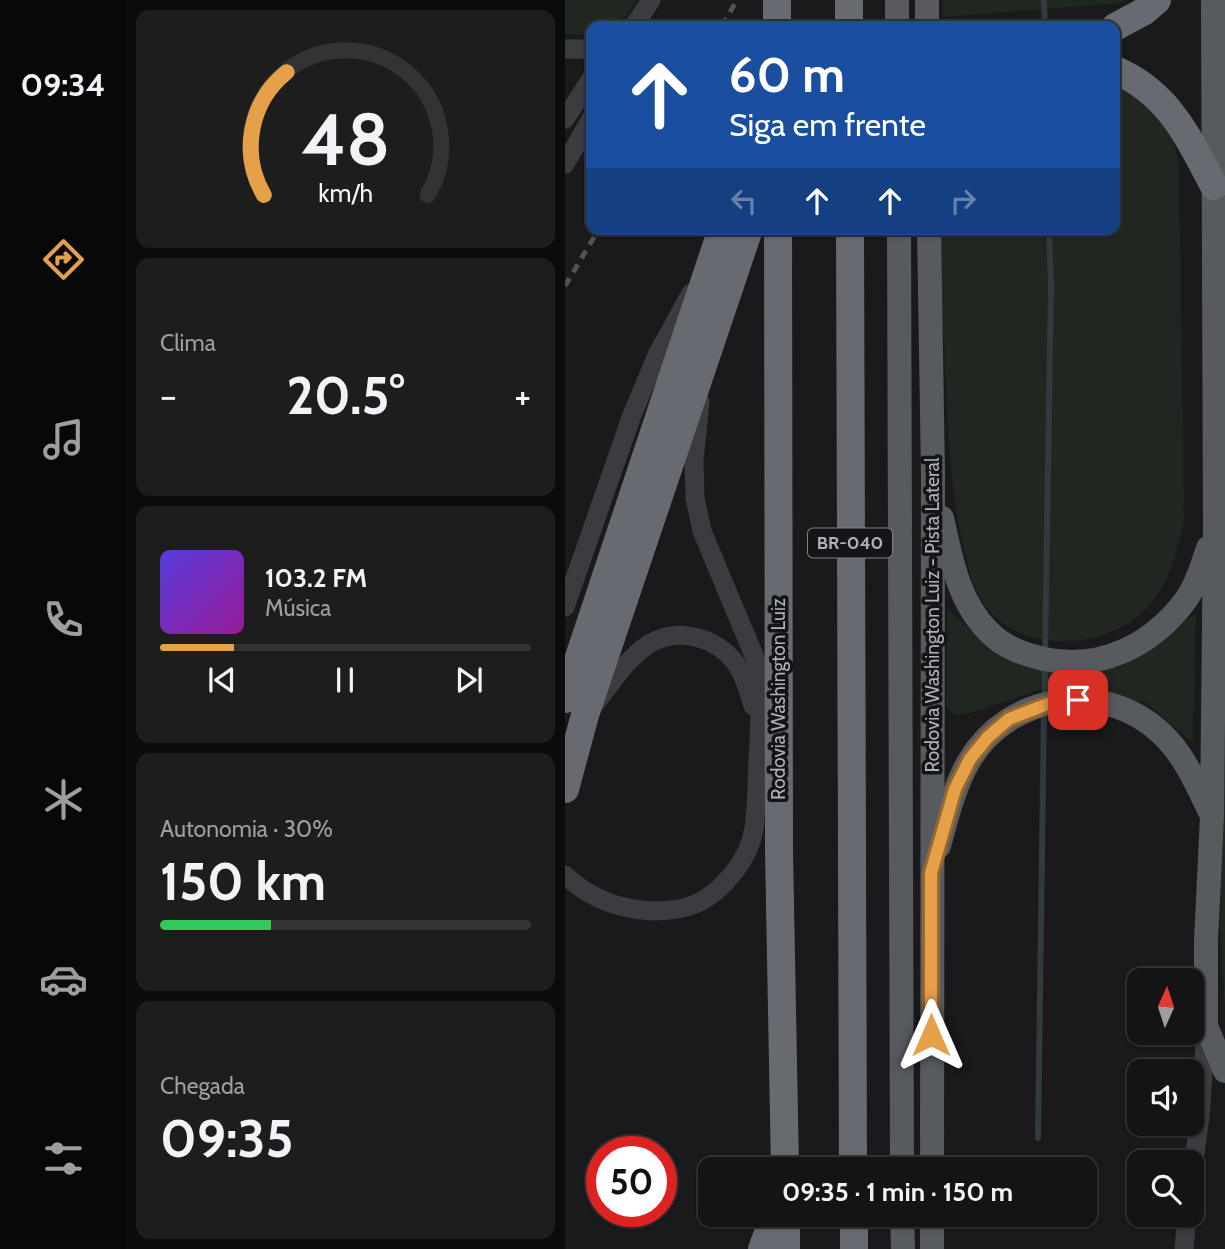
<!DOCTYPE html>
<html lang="pt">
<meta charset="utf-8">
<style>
body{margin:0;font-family:Cabin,sans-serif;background:#1d1d1e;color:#f1f3f6;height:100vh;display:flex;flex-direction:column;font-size:26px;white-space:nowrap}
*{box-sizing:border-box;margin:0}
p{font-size:23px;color:#9d9ea0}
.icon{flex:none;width:38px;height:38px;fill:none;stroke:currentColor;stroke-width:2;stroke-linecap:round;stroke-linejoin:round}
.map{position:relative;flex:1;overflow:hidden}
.sheet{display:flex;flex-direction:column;gap:10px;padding:10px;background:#0b0b0c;width:439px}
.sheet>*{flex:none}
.hud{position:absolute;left:21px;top:21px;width:534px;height:214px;border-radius:14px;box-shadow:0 2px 5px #0004,0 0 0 2px #333334;background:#1a4fa0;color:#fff;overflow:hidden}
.needle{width:46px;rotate:3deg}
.tools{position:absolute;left:562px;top:968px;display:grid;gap:14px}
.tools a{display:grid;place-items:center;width:77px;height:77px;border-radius:14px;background:#141415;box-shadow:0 2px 5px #0004,0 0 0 2px #333334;font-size:35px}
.speed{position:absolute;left:21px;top:1136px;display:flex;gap:14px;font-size:35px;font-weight:700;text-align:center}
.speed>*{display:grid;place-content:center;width:91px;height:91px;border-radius:50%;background:#141415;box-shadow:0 2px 5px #0004,0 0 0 2px #333334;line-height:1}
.speed .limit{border:10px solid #d22;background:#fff;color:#111}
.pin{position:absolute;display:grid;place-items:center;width:60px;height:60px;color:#fff;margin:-30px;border-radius:14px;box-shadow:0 4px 10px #0006}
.me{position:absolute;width:77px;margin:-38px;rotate:0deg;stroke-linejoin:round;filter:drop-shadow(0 0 5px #0008)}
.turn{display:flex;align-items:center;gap:24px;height:147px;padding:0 28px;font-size:32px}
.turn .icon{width:91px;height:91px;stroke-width:2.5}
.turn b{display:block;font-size:49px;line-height:60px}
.lanes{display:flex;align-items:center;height:66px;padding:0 28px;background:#0003;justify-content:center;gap:35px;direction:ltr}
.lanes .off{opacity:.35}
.big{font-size:52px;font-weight:700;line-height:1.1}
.sheet .tile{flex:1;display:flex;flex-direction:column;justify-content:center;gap:10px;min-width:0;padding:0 24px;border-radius:14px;background:#1d1d1e}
.sheet .dial{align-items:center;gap:0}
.dial svg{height:182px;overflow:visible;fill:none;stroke:#333334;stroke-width:7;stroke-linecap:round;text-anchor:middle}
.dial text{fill:#f1f3f6;stroke:none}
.song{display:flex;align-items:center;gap:21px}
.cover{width:84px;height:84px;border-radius:10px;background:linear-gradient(135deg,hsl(250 70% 55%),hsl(300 70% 35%))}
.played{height:7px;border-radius:4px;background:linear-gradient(90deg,#e5a048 20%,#333334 20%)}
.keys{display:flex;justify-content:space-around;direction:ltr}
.heat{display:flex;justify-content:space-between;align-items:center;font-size:38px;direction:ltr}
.charge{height:10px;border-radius:5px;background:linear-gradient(90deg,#34c759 30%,#333334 0)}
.trip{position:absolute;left:133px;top:1157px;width:399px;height:70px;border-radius:14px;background:#141415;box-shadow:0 2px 5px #0004,0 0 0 2px #333334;font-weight:700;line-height:70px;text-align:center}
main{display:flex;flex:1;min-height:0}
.tabs{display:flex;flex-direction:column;width:126px;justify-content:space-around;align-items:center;background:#080808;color:#9d9ea0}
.tabs .icon{width:49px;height:49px}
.tabs .selected{color:#e5a048}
.tabs b{font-size:32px;color:#f1f3f6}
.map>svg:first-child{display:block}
.green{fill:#202720}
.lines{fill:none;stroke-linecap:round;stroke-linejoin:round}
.stream{stroke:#303a3f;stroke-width:6}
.minor{stroke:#3b3c40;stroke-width:19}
.major{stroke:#575a5f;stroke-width:24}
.highway{stroke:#676b71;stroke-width:28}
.rail{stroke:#4e5155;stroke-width:5;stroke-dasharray:9 7;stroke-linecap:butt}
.route-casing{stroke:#95682f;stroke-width:18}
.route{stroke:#e5a048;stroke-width:12}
.labels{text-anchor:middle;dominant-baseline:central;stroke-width:7;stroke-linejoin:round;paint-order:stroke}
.shield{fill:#151517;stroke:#7f8389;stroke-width:2}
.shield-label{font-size:18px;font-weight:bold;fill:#adb2ba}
.street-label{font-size:19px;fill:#adb2ba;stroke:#151517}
</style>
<main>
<nav class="tabs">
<b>09:34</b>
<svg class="icon selected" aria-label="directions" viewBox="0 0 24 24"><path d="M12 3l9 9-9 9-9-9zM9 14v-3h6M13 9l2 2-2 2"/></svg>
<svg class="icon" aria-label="music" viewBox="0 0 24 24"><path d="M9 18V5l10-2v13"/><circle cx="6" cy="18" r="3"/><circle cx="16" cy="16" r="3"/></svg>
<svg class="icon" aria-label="phone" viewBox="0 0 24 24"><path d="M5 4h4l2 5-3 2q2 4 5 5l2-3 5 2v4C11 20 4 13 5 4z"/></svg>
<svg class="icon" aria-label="climate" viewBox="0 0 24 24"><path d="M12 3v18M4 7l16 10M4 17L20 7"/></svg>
<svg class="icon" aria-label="car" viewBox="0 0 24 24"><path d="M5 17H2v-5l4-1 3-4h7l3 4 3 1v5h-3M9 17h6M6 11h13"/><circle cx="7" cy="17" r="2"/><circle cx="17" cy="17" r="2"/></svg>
<svg class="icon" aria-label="filters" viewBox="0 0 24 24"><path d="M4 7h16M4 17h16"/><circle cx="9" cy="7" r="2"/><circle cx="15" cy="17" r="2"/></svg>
</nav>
<section class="sheet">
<div class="tile dial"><svg viewBox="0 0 100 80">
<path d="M14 69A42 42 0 1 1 86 69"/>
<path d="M14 69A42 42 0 0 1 24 15" stroke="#e5a048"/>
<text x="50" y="56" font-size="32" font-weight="700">48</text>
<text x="50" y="72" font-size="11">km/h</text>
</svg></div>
<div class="tile"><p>Clima</p>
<div class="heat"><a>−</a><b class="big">20.5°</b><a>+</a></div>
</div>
<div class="tile">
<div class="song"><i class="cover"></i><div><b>103.2 FM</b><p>Música</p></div></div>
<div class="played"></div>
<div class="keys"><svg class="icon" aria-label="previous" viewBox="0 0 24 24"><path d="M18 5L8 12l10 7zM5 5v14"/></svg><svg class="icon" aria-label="pause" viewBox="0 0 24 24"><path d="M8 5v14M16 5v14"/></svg><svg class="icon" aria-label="next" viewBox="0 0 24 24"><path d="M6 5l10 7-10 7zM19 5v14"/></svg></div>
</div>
<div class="tile"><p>Autonomia · 30%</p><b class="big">150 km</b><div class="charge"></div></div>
<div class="tile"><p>Chegada</p><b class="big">09:35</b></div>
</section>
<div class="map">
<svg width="660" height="1249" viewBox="0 0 660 1249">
<rect width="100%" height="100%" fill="#1a1a1c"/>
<g class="green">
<path d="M0,0H72C58,22 52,26 26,26V35L0,34Z"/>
<path d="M378,0H560L555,3L378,17Z"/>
<path d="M550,75L567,85L606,133L614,164L619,520C609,572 593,617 538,635C497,648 443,641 418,603C408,588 404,569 400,553C384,488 383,428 380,362C378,318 374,274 375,229H550Z"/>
<path d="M660,578V1011L655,930Z"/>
<path d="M382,609L418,641L498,671L631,615L628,743L581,703L500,681L406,713L390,715L381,705Z"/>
</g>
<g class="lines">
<g class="stream">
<path d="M479,0L480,26"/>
<path d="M480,653L486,285L484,229"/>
<path d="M480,698V664"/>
<path d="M473,1138L479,709"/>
</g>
<g class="minor">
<path d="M69,26L86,0"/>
<path d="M0,49H26"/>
<path d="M0,119L26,79"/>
<path d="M0,164L26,119"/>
<path d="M0,607L67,415L93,353L126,293"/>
<path d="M29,705C45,685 62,658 84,644C114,626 153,638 172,665C180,677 184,692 188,706"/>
<path d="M0,875C24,898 53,909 86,911C100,911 115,910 128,905C156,894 185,859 189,828C192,806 192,782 193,759C195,726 197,691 190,658L137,531L130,498L129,461L135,401"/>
<path d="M626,1183L635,1116L641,1030"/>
<path d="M619,1249L622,1214"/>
</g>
<g class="major">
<path d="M332,0V26"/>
<path d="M362,0V26"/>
<path d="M648,0L650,527L647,816L641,941V1026L660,1071"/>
<path d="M334,229L337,1169"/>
<path d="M364,229L368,475L367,1169"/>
<path d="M377,518C386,558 393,601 423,631C438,647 458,654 479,659C535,671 586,646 620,601C631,586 637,566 643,548"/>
<path d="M374,846C382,817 389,787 404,761C444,693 540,679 597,734C619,755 631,783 644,810"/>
<path d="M337,1214L338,1249"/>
<path d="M367,1214V1249"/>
</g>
<g class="highway">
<path d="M212,0V26"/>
<path d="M284,0V26"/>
<path d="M550,27L578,12L592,0"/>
<path d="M550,70C604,93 623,137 649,186"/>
<path d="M213,229L214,851L220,1169"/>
<path d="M285,229L288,1169"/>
<path d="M0,699L157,229"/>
<path d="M0,789L20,715L184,229"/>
<path d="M221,1214V1249"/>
<path d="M289,1214V1249"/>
<path d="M197,1249L210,1214"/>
</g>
<g class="rail">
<path d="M157,26L172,0"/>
<path d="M0,286L34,229"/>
</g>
</g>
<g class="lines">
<defs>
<path id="route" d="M366,1035V873L390,789L405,759L423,737L444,719L488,702L513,700"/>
</defs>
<use href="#route" class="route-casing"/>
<use href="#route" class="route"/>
</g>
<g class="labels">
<rect class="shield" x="243" y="528.5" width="84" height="29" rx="5"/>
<g class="shield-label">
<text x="285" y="543">BR-040</text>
</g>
<g class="street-label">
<text transform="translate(367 615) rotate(-90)">Rodovia Washington Luiz - Pista Lateral</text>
<text transform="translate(213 699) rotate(-90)">Rodovia Washington Luiz</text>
</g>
</g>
</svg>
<div class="tools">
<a><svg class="needle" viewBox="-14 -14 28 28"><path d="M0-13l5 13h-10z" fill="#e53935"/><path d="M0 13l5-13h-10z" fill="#9d9ea0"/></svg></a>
<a><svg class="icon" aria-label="sound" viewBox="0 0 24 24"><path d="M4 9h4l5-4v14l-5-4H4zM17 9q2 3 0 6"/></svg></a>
<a><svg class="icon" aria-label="search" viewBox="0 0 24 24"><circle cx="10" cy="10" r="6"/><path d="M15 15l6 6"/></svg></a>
</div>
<div class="speed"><div class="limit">50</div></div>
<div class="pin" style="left:513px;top:700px;background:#d93025"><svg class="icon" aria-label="arrive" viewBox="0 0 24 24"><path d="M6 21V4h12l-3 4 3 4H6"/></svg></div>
<svg class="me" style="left:366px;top:1035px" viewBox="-20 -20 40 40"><path d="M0-17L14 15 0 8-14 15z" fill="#e5a048" stroke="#fff" stroke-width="4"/></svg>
<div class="trip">09:35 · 1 min · 150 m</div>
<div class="hud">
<div class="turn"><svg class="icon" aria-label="ahead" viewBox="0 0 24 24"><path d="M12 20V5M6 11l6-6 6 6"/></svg><div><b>60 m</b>Siga em frente</div></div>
<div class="lanes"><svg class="icon off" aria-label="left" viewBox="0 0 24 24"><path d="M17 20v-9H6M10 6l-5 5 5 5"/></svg><svg class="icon" aria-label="ahead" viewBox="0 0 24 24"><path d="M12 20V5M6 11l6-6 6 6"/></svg><svg class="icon" aria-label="ahead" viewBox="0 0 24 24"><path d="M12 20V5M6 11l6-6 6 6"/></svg><svg class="icon off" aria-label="right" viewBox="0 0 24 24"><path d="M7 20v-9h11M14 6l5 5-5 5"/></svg></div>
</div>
</div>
</main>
